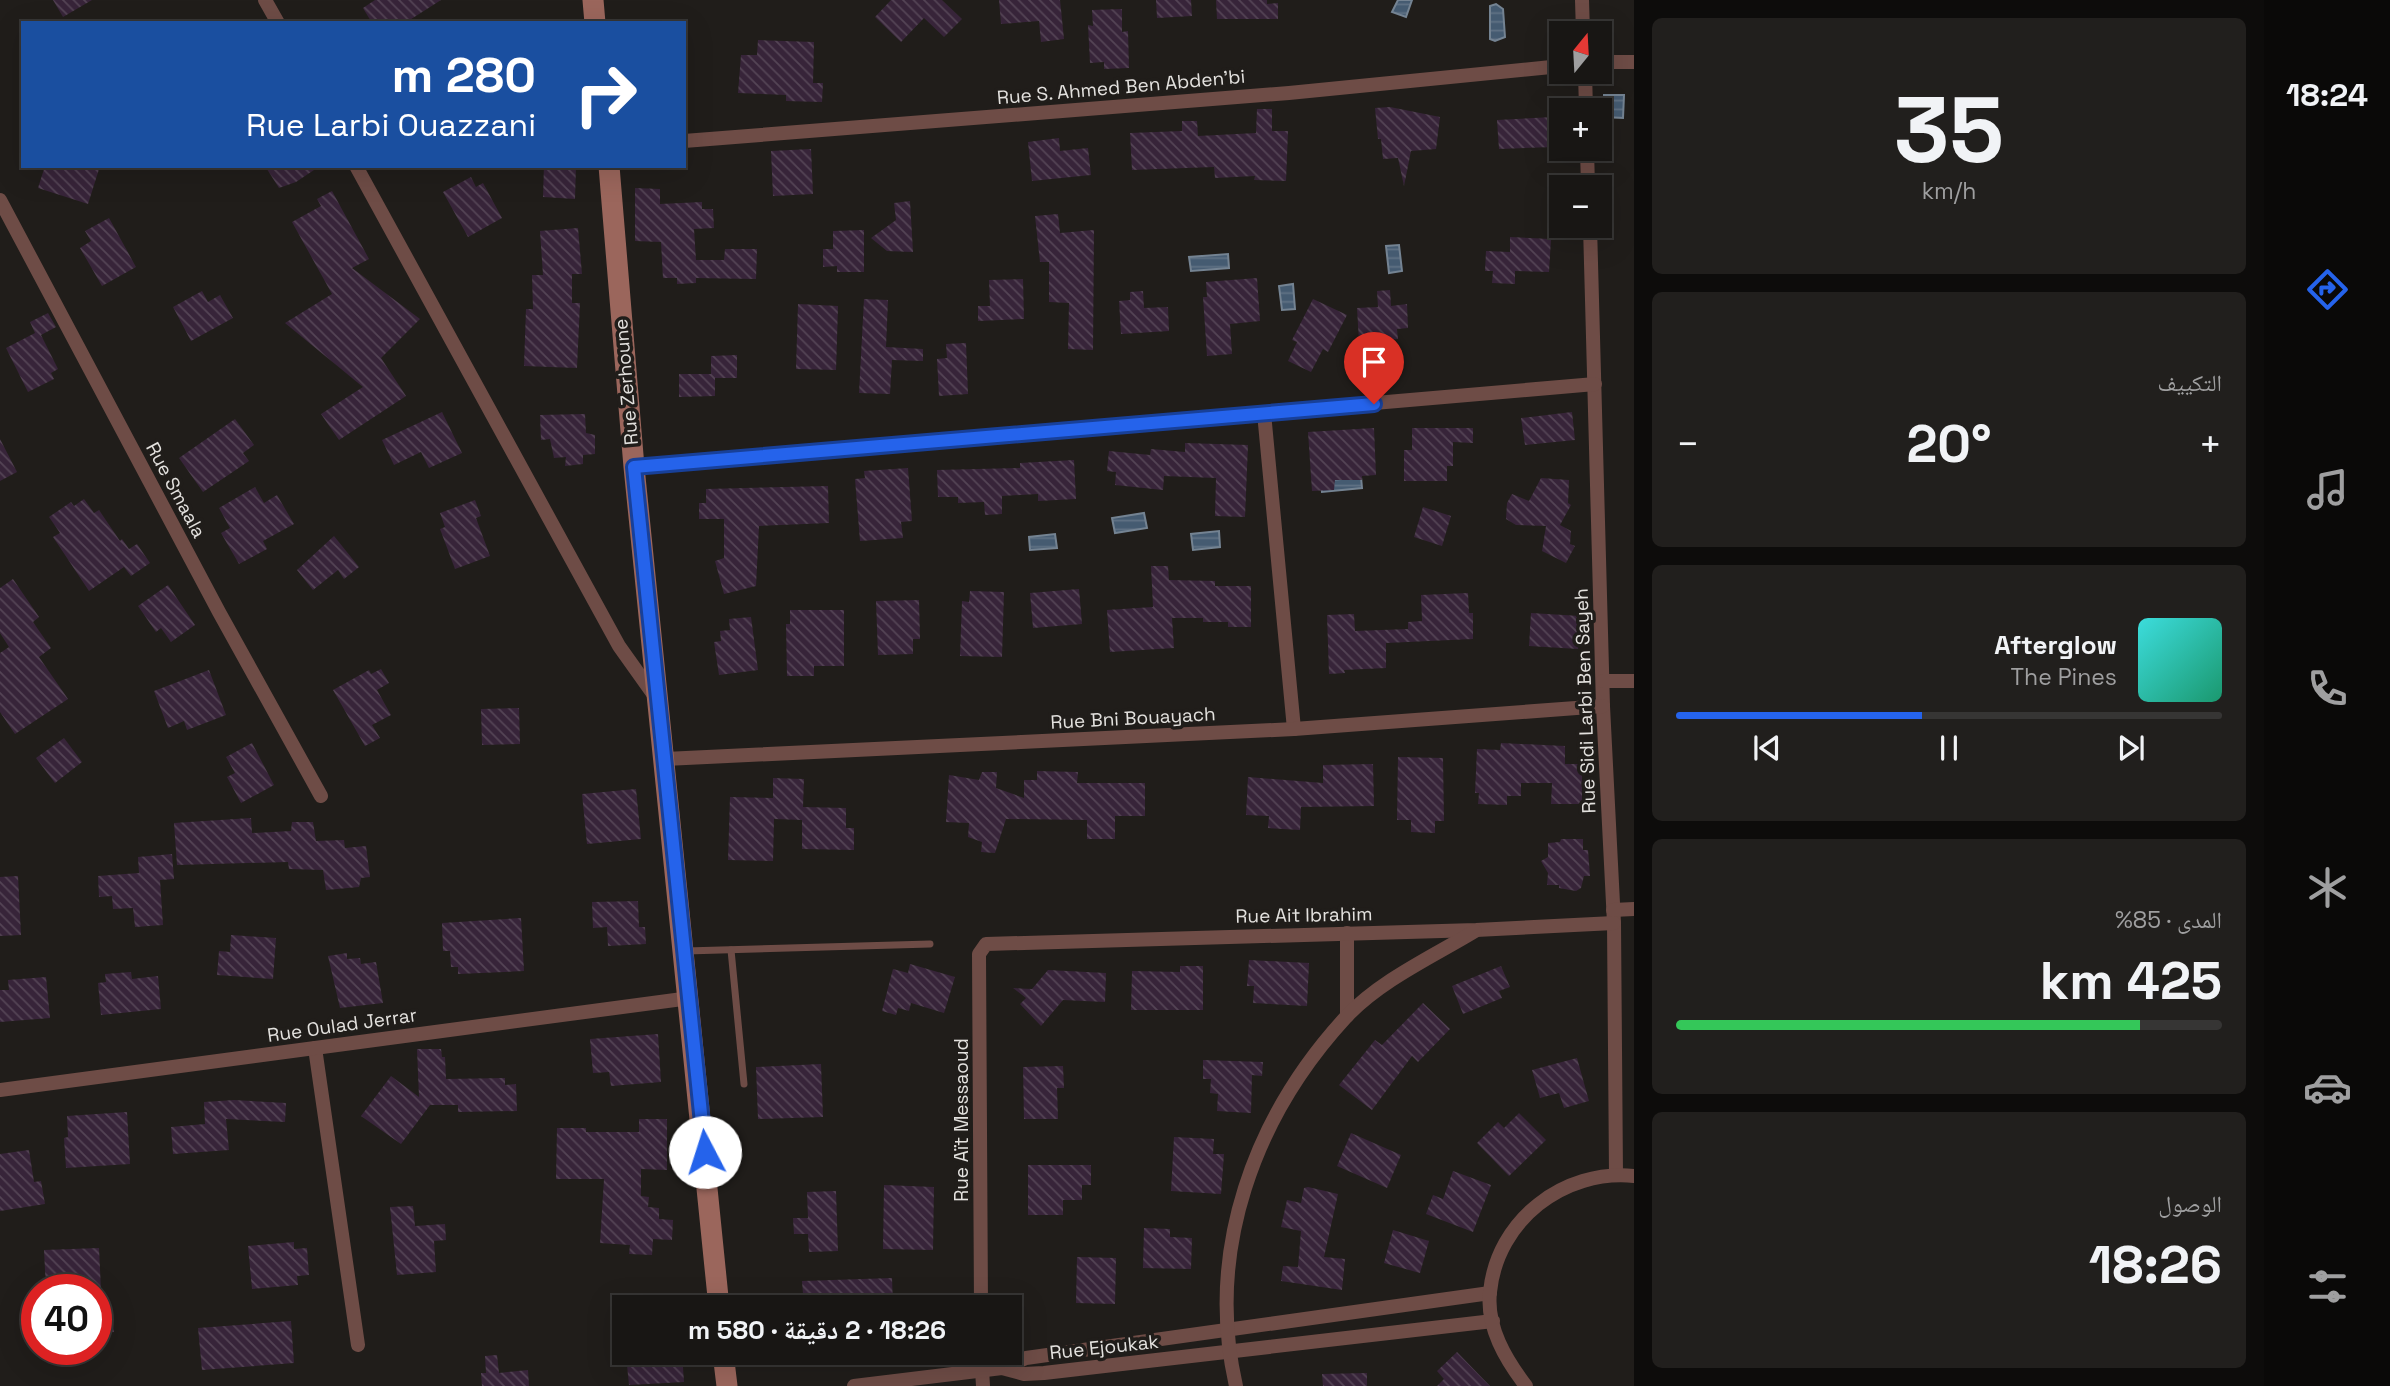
<!DOCTYPE html>
<html lang="ar">
<meta charset="utf-8">
<style>
body{margin:0;font-family:"Space Grotesk","Noto Naskh Arabic",sans-serif;background:#211f1d;color:#f1f3f6;direction:rtl;height:100vh;display:flex;flex-direction:column;font-size:26px;white-space:nowrap}
*{box-sizing:border-box;margin:0}
p{font-size:23px;color:#9f9fa0}
.icon{flex:none;width:38px;height:38px;fill:none;stroke:currentColor;stroke-width:2;stroke-linecap:round;stroke-linejoin:round}
.map{position:relative;flex:1;overflow:hidden;direction:ltr}
.drawer{display:flex;flex-direction:column;gap:18px;padding:18px;background:#0d0c0b;width:630px}
.drawer>*{flex:none}
.guide{position:absolute;left:21px;top:21px;width:665px;height:147px;border-radius:0px;box-shadow:0 7px 28px #0002,0 0 0 2px #363534;direction:rtl;background:#1a4fa0;color:#fff;overflow:hidden}
.needle{width:46px;rotate:18deg}
.fabs{position:absolute;left:1549px;top:21px;display:grid;gap:14px}
.fabs a{display:grid;place-items:center;width:63px;height:63px;border-radius:0px;background:#181614;box-shadow:0 7px 28px #0002,0 0 0 2px #363534;font-size:35px}
.speed{position:absolute;left:21px;top:1274px;display:flex;gap:14px;font-size:35px;font-weight:700;text-align:center}
.speed>*{display:grid;place-content:center;width:91px;height:91px;border-radius:50%;background:#181614;box-shadow:0 7px 28px #0002,0 0 0 2px #363534;line-height:1}
.speed .limit{border:10px solid #d22;background:#fff;color:#111}
.pin{position:absolute;display:grid;place-items:center;width:60px;height:60px;color:#fff;margin:-72px -30px;border-radius:50% 50% 50% 0;rotate:-45deg;box-shadow:0 0 7px #0007}
.pin .icon{rotate:45deg}
.me{position:absolute;width:77px;margin:-38px;rotate:355deg;stroke-linejoin:round;filter:drop-shadow(0 0 5px #0008)}
.turn{display:flex;align-items:center;gap:24px;height:147px;padding:0 35px;font-size:32px}
.turn .icon{width:91px;height:91px;stroke-width:2.5}
.turn b{display:block;font-size:49px;line-height:60px}
.big{font-size:52px;font-weight:700;line-height:1.1}
.drawer .card{flex:1;display:flex;flex-direction:column;justify-content:center;gap:10px;min-width:0;padding:0 24px;border-radius:10px;background:#211f1d}
.drawer .dial{align-items:center;gap:0}
.dial b{font-size:91px;line-height:1}
.song{display:flex;align-items:center;gap:21px}
.cover{width:84px;height:84px;border-radius:10px;background:linear-gradient(135deg,hsl(180 70% 55%),hsl(160 70% 35%))}
.played{height:7px;border-radius:4px;background:linear-gradient(90deg,#2563eb 45%,#363534 45%)}
.keys{display:flex;justify-content:space-around;direction:ltr}
.heat{display:flex;justify-content:space-between;align-items:center;font-size:38px;direction:ltr}
.charge{height:10px;border-radius:5px;background:linear-gradient(90deg,#34c759 85%,#363534 0)}
.trip{position:absolute;left:612px;top:1295px;width:410px;height:70px;border-radius:0px;background:#181614;box-shadow:0 7px 28px #0002,0 0 0 2px #363534;font-weight:700;line-height:70px;text-align:center;direction:rtl}
main{display:flex;flex:1;min-height:0}
.tabs{display:flex;flex-direction:column;width:126px;justify-content:space-around;align-items:center;background:#0a0908;color:#9f9fa0}
.tabs .icon{width:49px;height:49px}
.tabs .selected{color:#2563eb}
.tabs b{font-size:32px;color:#f1f3f6}
.map>svg:first-child{display:block}
.water{fill:url(#water-rules);stroke:#748392;stroke-width:2}
.building{fill:url(#building-back-hatch)}
.lines{fill:none;stroke-linecap:round;stroke-linejoin:round}
.lane{stroke:#6e4c46;stroke-width:7}
.street{stroke:#6e4c46;stroke-width:14}
.secondary{stroke:#9b665c;stroke-width:21}
.route-casing{stroke:#184099;stroke-width:18}
.route{stroke:#2563eb;stroke-width:12}
.labels{text-anchor:middle;dominant-baseline:central;stroke-width:7;stroke-linejoin:round;paint-order:stroke}
.street-label{font-size:19px;fill:#e3e1de;stroke:#201d1a}
</style>
<main>
<nav class="tabs">
<b>18:24</b>
<svg class="icon selected" aria-label="directions" viewBox="0 0 24 24"><path d="M12 3l9 9-9 9-9-9zM9 14v-3h6M13 9l2 2-2 2"/></svg>
<svg class="icon" aria-label="music" viewBox="0 0 24 24"><path d="M9 18V5l10-2v13"/><circle cx="6" cy="18" r="3"/><circle cx="16" cy="16" r="3"/></svg>
<svg class="icon" aria-label="phone" viewBox="0 0 24 24"><path d="M5 4h4l2 5-3 2q2 4 5 5l2-3 5 2v4C11 20 4 13 5 4z"/></svg>
<svg class="icon" aria-label="climate" viewBox="0 0 24 24"><path d="M12 3v18M4 7l16 10M4 17L20 7"/></svg>
<svg class="icon" aria-label="car" viewBox="0 0 24 24"><path d="M5 17H2v-5l4-1 3-4h7l3 4 3 1v5h-3M9 17h6M6 11h13"/><circle cx="7" cy="17" r="2"/><circle cx="17" cy="17" r="2"/></svg>
<svg class="icon" aria-label="filters" viewBox="0 0 24 24"><path d="M4 7h16M4 17h16"/><circle cx="9" cy="7" r="2"/><circle cx="15" cy="17" r="2"/></svg>
</nav>
<section class="drawer">
<div class="card dial"><b>35</b><p>km/h</p></div>
<div class="card"><p>التكييف</p>
<div class="heat"><a>−</a><b class="big">20°</b><a>+</a></div>
</div>
<div class="card">
<div class="song"><i class="cover"></i><div><b>Afterglow</b><p>The Pines</p></div></div>
<div class="played"></div>
<div class="keys"><svg class="icon" aria-label="previous" viewBox="0 0 24 24"><path d="M18 5L8 12l10 7zM5 5v14"/></svg><svg class="icon" aria-label="pause" viewBox="0 0 24 24"><path d="M8 5v14M16 5v14"/></svg><svg class="icon" aria-label="next" viewBox="0 0 24 24"><path d="M6 5l10 7-10 7zM19 5v14"/></svg></div>
</div>
<div class="card"><p>المدى · 85%</p><b class="big">425 km</b><div class="charge"></div></div>
<div class="card"><p>الوصول</p><b class="big">18:26</b></div>
</section>
<div class="map">
<svg width="1634" height="1386" viewBox="0 0 1634 1386">
<defs>
<pattern id="water-rules" width="6" height="5" patternUnits="userSpaceOnUse" patternTransform="scale(1.75)"><rect width="6" height="5" fill="#455b71"/><path d="M0 2.5h6" fill="none" stroke="#607285"/></pattern>
<pattern id="building-back-hatch" width="6" height="6" patternUnits="userSpaceOnUse" patternTransform="scale(1.75)"><rect width="6" height="6" fill="#372439"/><path d="M-1 5l2 2M0 0l6 6M5-1l2 2" fill="none" stroke="#544455"/></pattern>
</defs>
<rect width="100%" height="100%" fill="#201d1a"/>
<g class="water">
<path d="M1398,0H1412L1406,17L1392,12Z"/>
<path d="M1496,4L1503,9L1505,37L1495,41L1490,39V6Z"/>
<path d="M1604,95H1624L1623,118L1603,117Z"/>
<path d="M1399,245L1402,271L1389,273L1386,246Z"/>
<path d="M1228,254L1229,268L1191,271L1189,257Z"/>
<path d="M1293,284L1295,309L1282,310L1279,286Z"/>
<path d="M1361,477L1362,488L1322,492L1321,481Z"/>
<path d="M1144,513L1147,528L1115,533L1112,518Z"/>
<path d="M1219,531L1220,547L1193,550L1191,534Z"/>
<path d="M1055,534L1057,548L1030,550L1029,537Z"/>
</g>
<g class="building">
<path d="M53,0H92L63,17Z"/>
<path d="M375,0H441L405,23H372L363,8Z"/>
<path d="M891,0H942L962,19L944,37L924,18L901,42L875,17Z"/>
<path d="M999,0H1060L1064,39L1041,42L1039,21L1001,24Z"/>
<path d="M1156,0H1191L1192,16L1157,18Z"/>
<path d="M1216,0H1267V4L1278,3V19H1217Z"/>
<path d="M1122,9V32L1128,31L1129,68L1104,69V62L1090,63L1088,25L1093,26L1092,10Z"/>
<path d="M758,40L814,42L813,83H823L822,102L786,101V95L738,93L741,55H757Z"/>
<path d="M1390,107L1440,117L1436,149L1411,151L1404,186L1398,158L1383,159L1381,139H1378L1375,108Z"/>
<path d="M1257,109H1272V131H1288L1286,181L1254,180L1255,176L1215,178L1214,167L1132,170L1130,133L1182,131V121H1197L1198,136L1256,133Z"/>
<path d="M1553,117L1554,147L1499,149L1497,120Z"/>
<path d="M1059,138L1060,151L1088,148L1091,175L1032,181L1028,142Z"/>
<path d="M811,149L813,194L773,196L771,151Z"/>
<path d="M45,166H100L88,204L38,188Z"/>
<path d="M265,166H320L296,182L279,188Z"/>
<path d="M544,166H576L575,199L543,197Z"/>
<path d="M471,177L476,187L483,183L502,218L468,237L443,192Z"/>
<path d="M635,188L660,189V204L702,202V209H713L714,228L694,229L696,260H724L725,249H757L756,279L696,278V283L677,284V278H663L661,242L635,241Z"/>
<path d="M332,191L369,259L352,268L420,319L381,358L406,396L339,440L321,414L363,387L285,323L332,294L292,222L321,206L317,199Z"/>
<path d="M910,201L913,252L887,251L871,238L896,220L894,203Z"/>
<path d="M1058,214L1060,233L1094,230L1093,350L1068,349L1069,303L1049,302V262H1040L1035,216Z"/>
<path d="M109,218L136,267L102,286L80,248L91,241L85,231Z"/>
<path d="M578,228L582,274H572V303H580L577,368L524,366L526,309H533L532,275H543L540,231Z"/>
<path d="M864,230V272H837V266L823,267V249H833V231Z"/>
<path d="M1510,237L1551,239L1549,272L1515,271V284L1492,283L1493,271H1485L1486,251L1510,252Z"/>
<path d="M1257,278L1260,321L1230,324L1232,354L1207,356L1203,297H1207L1206,282Z"/>
<path d="M1023,279L1024,319L978,321V306H990L989,280Z"/>
<path d="M1390,290L1391,306L1407,304L1408,328L1397,329L1398,339L1359,342L1357,308L1378,307L1377,291Z"/>
<path d="M202,291L208,302L220,295L233,318L191,341L173,307Z"/>
<path d="M1143,291L1144,308L1168,307L1169,331L1121,334L1119,301L1130,300V292Z"/>
<path d="M864,299L888,300L886,347L923,349V361L892,360L890,394L859,393Z"/>
<path d="M1313,299L1347,315L1328,352L1323,349L1311,372L1288,361L1297,342L1292,340Z"/>
<path d="M798,304L838,306L836,370L796,369Z"/>
<path d="M48,313L56,327L41,335L58,369L51,373L54,379L28,392L6,348L35,333L30,322Z"/>
<path d="M966,343L968,394L939,396L937,359L947,358L946,344Z"/>
<path d="M737,355V378H715V396L679,397V374H711V356Z"/>
<path d="M442,412L462,453L429,468L421,452L394,465L382,440Z"/>
<path d="M1572,412L1575,440L1525,445L1521,418Z"/>
<path d="M585,414L586,433L595,435V454L583,455V464L565,466L566,457L554,458L550,439L541,440L540,415Z"/>
<path d="M235,419L254,445L243,453L249,461L203,492L179,458Z"/>
<path d="M1374,428L1376,475L1362,476V480H1335L1334,490L1312,491L1308,432Z"/>
<path d="M1412,428H1473V443L1453,442V466H1447V481H1404V450H1412Z"/>
<path d="M0,439L17,472L0,481Z"/>
<path d="M1185,443L1248,445L1245,517L1215,516L1216,478L1164,476L1163,490L1115,485L1116,472L1107,471L1109,451L1150,455L1151,449L1185,452Z"/>
<path d="M1074,460L1076,499L1038,501V494L1002,496V514L985,515L984,502L958,503V497H938L937,470L1020,468V463Z"/>
<path d="M908,468L912,521L901,522L903,538L860,541L855,479L865,478L864,471Z"/>
<path d="M1541,478L1569,480L1568,503L1571,505L1560,525L1571,531L1570,544L1575,546L1566,563L1542,551L1546,526L1516,525L1506,519L1507,503L1512,494L1529,501Z"/>
<path d="M828,486L829,523L759,526L756,586L724,594L715,561L724,558V519H699V503H706V489Z"/>
<path d="M255,487L264,503L277,495L294,524L263,541L267,549L239,564L221,533L230,528L219,508Z"/>
<path d="M84,499L94,513L99,510L120,541L122,539L129,549L137,544L150,563L131,576L124,567L89,591L53,537L60,533L49,517L71,502L74,506Z"/>
<path d="M475,500L481,516L476,518L490,556L455,569L440,529L445,527L440,513Z"/>
<path d="M1423,507L1451,516L1442,546L1414,537Z"/>
<path d="M334,536L359,567L344,579L338,570L313,590L297,570Z"/>
<path d="M1151,566H1168L1169,580L1215,581V586H1251V627H1228V622H1203V618H1172L1174,648L1110,652L1107,610L1153,607Z"/>
<path d="M13,579L39,617L33,622L51,648L39,657L68,699L15,734L0,712V653L9,647L0,633V588Z"/>
<path d="M168,585L195,625L171,642L161,628L156,632L138,606Z"/>
<path d="M1079,589L1082,624L1033,628L1030,593Z"/>
<path d="M970,591L1004,592L1002,657L960,656L962,601L969,602Z"/>
<path d="M1468,593L1469,613H1473V639L1386,643V668L1344,670L1345,673L1329,674L1327,615L1354,614L1355,631L1408,629V622L1422,621L1421,595Z"/>
<path d="M919,600L920,639H913V654L878,655L876,601Z"/>
<path d="M790,610H844V666H814V676H787L786,624H790Z"/>
<path d="M1531,613L1580,616L1578,649L1529,646Z"/>
<path d="M751,617L758,670L719,675L714,642L721,641L720,631L730,630L729,619Z"/>
<path d="M381,669L389,683L377,690L391,715L372,725L380,738L365,746L333,690L369,670L371,674Z"/>
<path d="M209,670L226,715L187,730L184,721L168,728L154,691Z"/>
<path d="M519,708L520,744L482,745L481,709Z"/>
<path d="M64,738L82,762L55,783L36,758Z"/>
<path d="M252,743L274,785L241,803L227,777L235,773L226,757Z"/>
<path d="M1501,743L1565,746V764H1582V804H1551L1552,783H1521V796H1507V805L1478,804L1479,793H1475L1477,749L1500,750Z"/>
<path d="M1398,757L1443,758L1444,821H1435V833L1411,832V820H1397Z"/>
<path d="M1373,764L1374,806L1301,807L1300,830L1268,828L1269,816L1246,815L1248,777L1323,783V765Z"/>
<path d="M1037,771L1078,772L1077,783H1145V816H1115V839H1087V820L1006,819L995,853L981,852L982,842L968,837L969,823L946,822L949,775L979,780L982,772H997L996,788L1024,798V780H1037Z"/>
<path d="M773,778L804,779L803,807L846,808V828H854V850L802,849V820L774,819L773,861L728,860L730,797L773,798Z"/>
<path d="M636,789L641,839L587,844L582,794Z"/>
<path d="M251,818L252,833L291,831L292,822H313L316,841L344,840L345,848L366,846L370,877L361,878L359,887L326,890L323,870L289,869L288,862L177,865L174,823Z"/>
<path d="M1561,839H1583V850H1588L1590,876H1584L1581,888L1576,891L1559,888V885H1547L1548,873L1541,861L1548,857V843L1560,842Z"/>
<path d="M172,854L174,879L160,880L163,925L135,927L133,908L113,909L112,896L99,897L98,876L139,873L138,857Z"/>
<path d="M18,876L21,935L0,936V877Z"/>
<path d="M638,901L639,927H645L646,944L608,946L607,927L593,928L592,902Z"/>
<path d="M521,918L524,971L458,974V967H451L450,951H443L442,923Z"/>
<path d="M231,935L276,938L273,979L217,975L219,951L230,952Z"/>
<path d="M347,953V959L360,958L361,964L376,962L383,1003L340,1008L328,956Z"/>
<path d="M1249,960L1309,963L1307,1006L1253,1003L1254,986H1247Z"/>
<path d="M910,964L955,977L944,1013L911,1003L909,1011L898,1008L896,1015L882,1011L893,969L908,973Z"/>
<path d="M1180,966H1203V1010H1131L1132,971L1180,972Z"/>
<path d="M1501,966L1510,987L1499,991L1502,998L1463,1014L1452,986Z"/>
<path d="M1048,970L1106,973L1105,1002L1063,1000L1041,1026L1020,1004L1026,998L1013,988L1032,989Z"/>
<path d="M131,972L132,979L158,976L161,1009L101,1015L98,983L106,982L105,974Z"/>
<path d="M46,977L50,1018L0,1022V990H9L8,980Z"/>
<path d="M1423,1003L1450,1029L1418,1062L1412,1056L1372,1110L1339,1085L1375,1040L1382,1045Z"/>
<path d="M658,1034L661,1082L611,1086L609,1072L593,1073L590,1039Z"/>
<path d="M417,1049H441L442,1057H445L446,1079L505,1078V1085L516,1084L517,1111L458,1112V1105H430L401,1144L361,1116L391,1076L419,1097Z"/>
<path d="M1577,1058L1589,1101L1564,1108L1559,1093L1540,1098L1532,1070Z"/>
<path d="M1203,1060L1263,1062L1262,1076L1252,1075L1251,1113L1217,1111L1218,1094L1210,1093L1211,1079H1203Z"/>
<path d="M821,1064L823,1117L758,1119L756,1067Z"/>
<path d="M1063,1066L1064,1088H1057L1058,1119H1024L1023,1067Z"/>
<path d="M234,1100L286,1103L285,1122L226,1119L229,1150L173,1154L171,1127L205,1124L204,1102Z"/>
<path d="M127,1112L130,1164L66,1168L64,1138L68,1137L67,1116Z"/>
<path d="M1519,1113L1546,1140L1509,1176L1477,1143L1498,1122L1504,1128Z"/>
<path d="M639,1119H667V1170L641,1169V1196L649,1197L648,1207L659,1208V1219L673,1220L672,1240L653,1239L652,1255L629,1254L630,1245L600,1243L604,1179H556L557,1128H586V1132H639Z"/>
<path d="M1351,1133L1401,1155L1387,1188L1337,1166Z"/>
<path d="M1174,1137L1214,1139L1213,1154H1224L1221,1194L1171,1191Z"/>
<path d="M29,1150L34,1182L41,1181L45,1204L0,1211V1154Z"/>
<path d="M1028,1165H1091V1185H1082V1200H1063V1215H1028Z"/>
<path d="M1453,1171L1491,1185L1473,1232L1426,1214L1433,1195L1443,1199Z"/>
<path d="M884,1185L934,1187L933,1250L883,1249Z"/>
<path d="M1308,1187L1338,1194L1324,1257L1345,1259L1342,1290L1281,1281L1283,1266L1298,1267L1301,1231L1281,1227L1287,1200L1301,1203L1304,1188Z"/>
<path d="M836,1191L838,1251L809,1252L808,1234H794L793,1218H808L807,1192Z"/>
<path d="M413,1206L415,1226L445,1224L446,1240L434,1241L436,1272L397,1275L390,1207Z"/>
<path d="M1144,1228L1170,1229V1237L1192,1238L1191,1269L1143,1268Z"/>
<path d="M1393,1230L1429,1241L1420,1273L1384,1263Z"/>
<path d="M294,1242V1249L307,1248L309,1275L297,1276L298,1285L252,1289L248,1246Z"/>
<path d="M99,1248L101,1290H46L44,1250Z"/>
<path d="M1077,1257L1116,1258L1115,1304L1076,1303Z"/>
<path d="M892,1278L893,1305L804,1307L802,1281Z"/>
<path d="M111,1307L114,1332L96,1334V1309Z"/>
<path d="M291,1321L294,1363L202,1370L198,1328Z"/>
<path d="M1457,1352L1490,1386H1437L1444,1379L1437,1371Z"/>
<path d="M652,1353H682L684,1382L629,1385L627,1365L653,1364Z"/>
<path d="M497,1355L499,1373L528,1370L529,1386H482L481,1373H486L485,1356Z"/>
<path d="M1367,1373V1386H1323L1322,1374Z"/>
</g>
<g class="lines">
<g class="lane">
<path d="M731,950L744,1084"/>
<path d="M686,951L930,944"/>
</g>
<g class="street">
<path d="M265,0L278,23"/>
<path d="M1582,0L1583,33"/>
<path d="M1600,62H1634"/>
<path d="M1585,72L1586,110"/>
<path d="M684,141L1289,93L1561,66"/>
<path d="M1587,149L1588,187"/>
<path d="M356,166L619,646L656,698"/>
<path d="M0,200L219,612L321,796"/>
<path d="M1590,226L1603,706L1614,923L1616,1174"/>
<path d="M1264,413L1294,729"/>
<path d="M634,467L1595,384"/>
<path d="M1603,681H1634"/>
<path d="M665,759L1294,729L1603,706"/>
<path d="M1613,910L1634,909"/>
<path d="M1347,933V1016"/>
<path d="M315,1048L358,1345"/>
<path d="M0,1090L690,998"/>
<path d="M981,1307L979,954L986,944L1476,930L1614,923"/>
<path d="M981,1353L983,1386"/>
<path d="M1002,1368L1024,1374L1044,1373L1493,1321"/>
<path d="M854,1386L1002,1368L1026,1358L1490,1293"/>
<path d="M1236,1386C1205,1251 1254,1117 1346,1017C1381,980 1432,957 1475,931"/>
<path d="M1526,1386C1506,1360 1486,1327 1490,1292C1497,1220 1564,1169 1634,1176"/>
</g>
<g class="secondary">
<path d="M593,0L595,23"/>
<path d="M609,166L634,467L719,1307"/>
<path d="M723,1353L727,1386"/>
</g>
</g>
<g class="lines">
<defs>
<path id="route" d="M705,1152L634,467L1374,404"/>
</defs>
<use href="#route" class="route-casing"/>
<use href="#route" class="route"/>
</g>
<g class="labels">
<g class="street-label">
<text transform="translate(1121 87) rotate(-5)">Rue S. Ahmed Ben Abden'bi</text>
<text transform="translate(626 382) rotate(-95)">Rue Zerhoune</text>
<text transform="translate(176 490) rotate(62)">Rue Smaala</text>
<text transform="translate(1585 701) rotate(-92)">Rue Sidi Larbi Ben Sayeh</text>
<text transform="translate(1133 718) rotate(-3)">Rue Bni Bouayach</text>
<text transform="translate(1304 915) rotate(-1)">Rue Ait Ibrahim</text>
<text transform="translate(342 1025) rotate(-8)">Rue Oulad Jerrar</text>
<text transform="translate(961 1120) rotate(-90)">Rue Aït Messaoud</text>
<text transform="translate(1104 1347) rotate(-6)">Rue Ejoukak</text>
</g>
</g>
</svg>
<div class="fabs">
<a><svg class="needle" viewBox="-14 -14 28 28"><path d="M0-13l5 13h-10z" fill="#e53935"/><path d="M0 13l5-13h-10z" fill="#9f9fa0"/></svg></a>
<a>+</a>
<a>−</a>
</div>
<div class="speed"><div class="limit">40</div></div>
<div class="pin" style="left:1374px;top:404px;background:#d93025"><svg class="icon" aria-label="arrive" viewBox="0 0 24 24"><path d="M6 21V4h12l-3 4 3 4H6"/></svg></div>
<svg class="me" style="left:705px;top:1152px" viewBox="-20 -20 40 40"><circle r="19" fill="#fff"/><path d="M0-13L10 11 0 6-10 11z" fill="#2563eb"/></svg>
<div class="trip">18:26 · 2 دقيقة · 580 m</div>
<div class="guide">
<div class="turn"><svg class="icon" aria-label="right" viewBox="0 0 24 24"><path d="M7 20v-9h11M14 6l5 5-5 5"/></svg><div><b>280 m</b>Rue Larbi Ouazzani</div></div>
</div>
</div>
</main>
